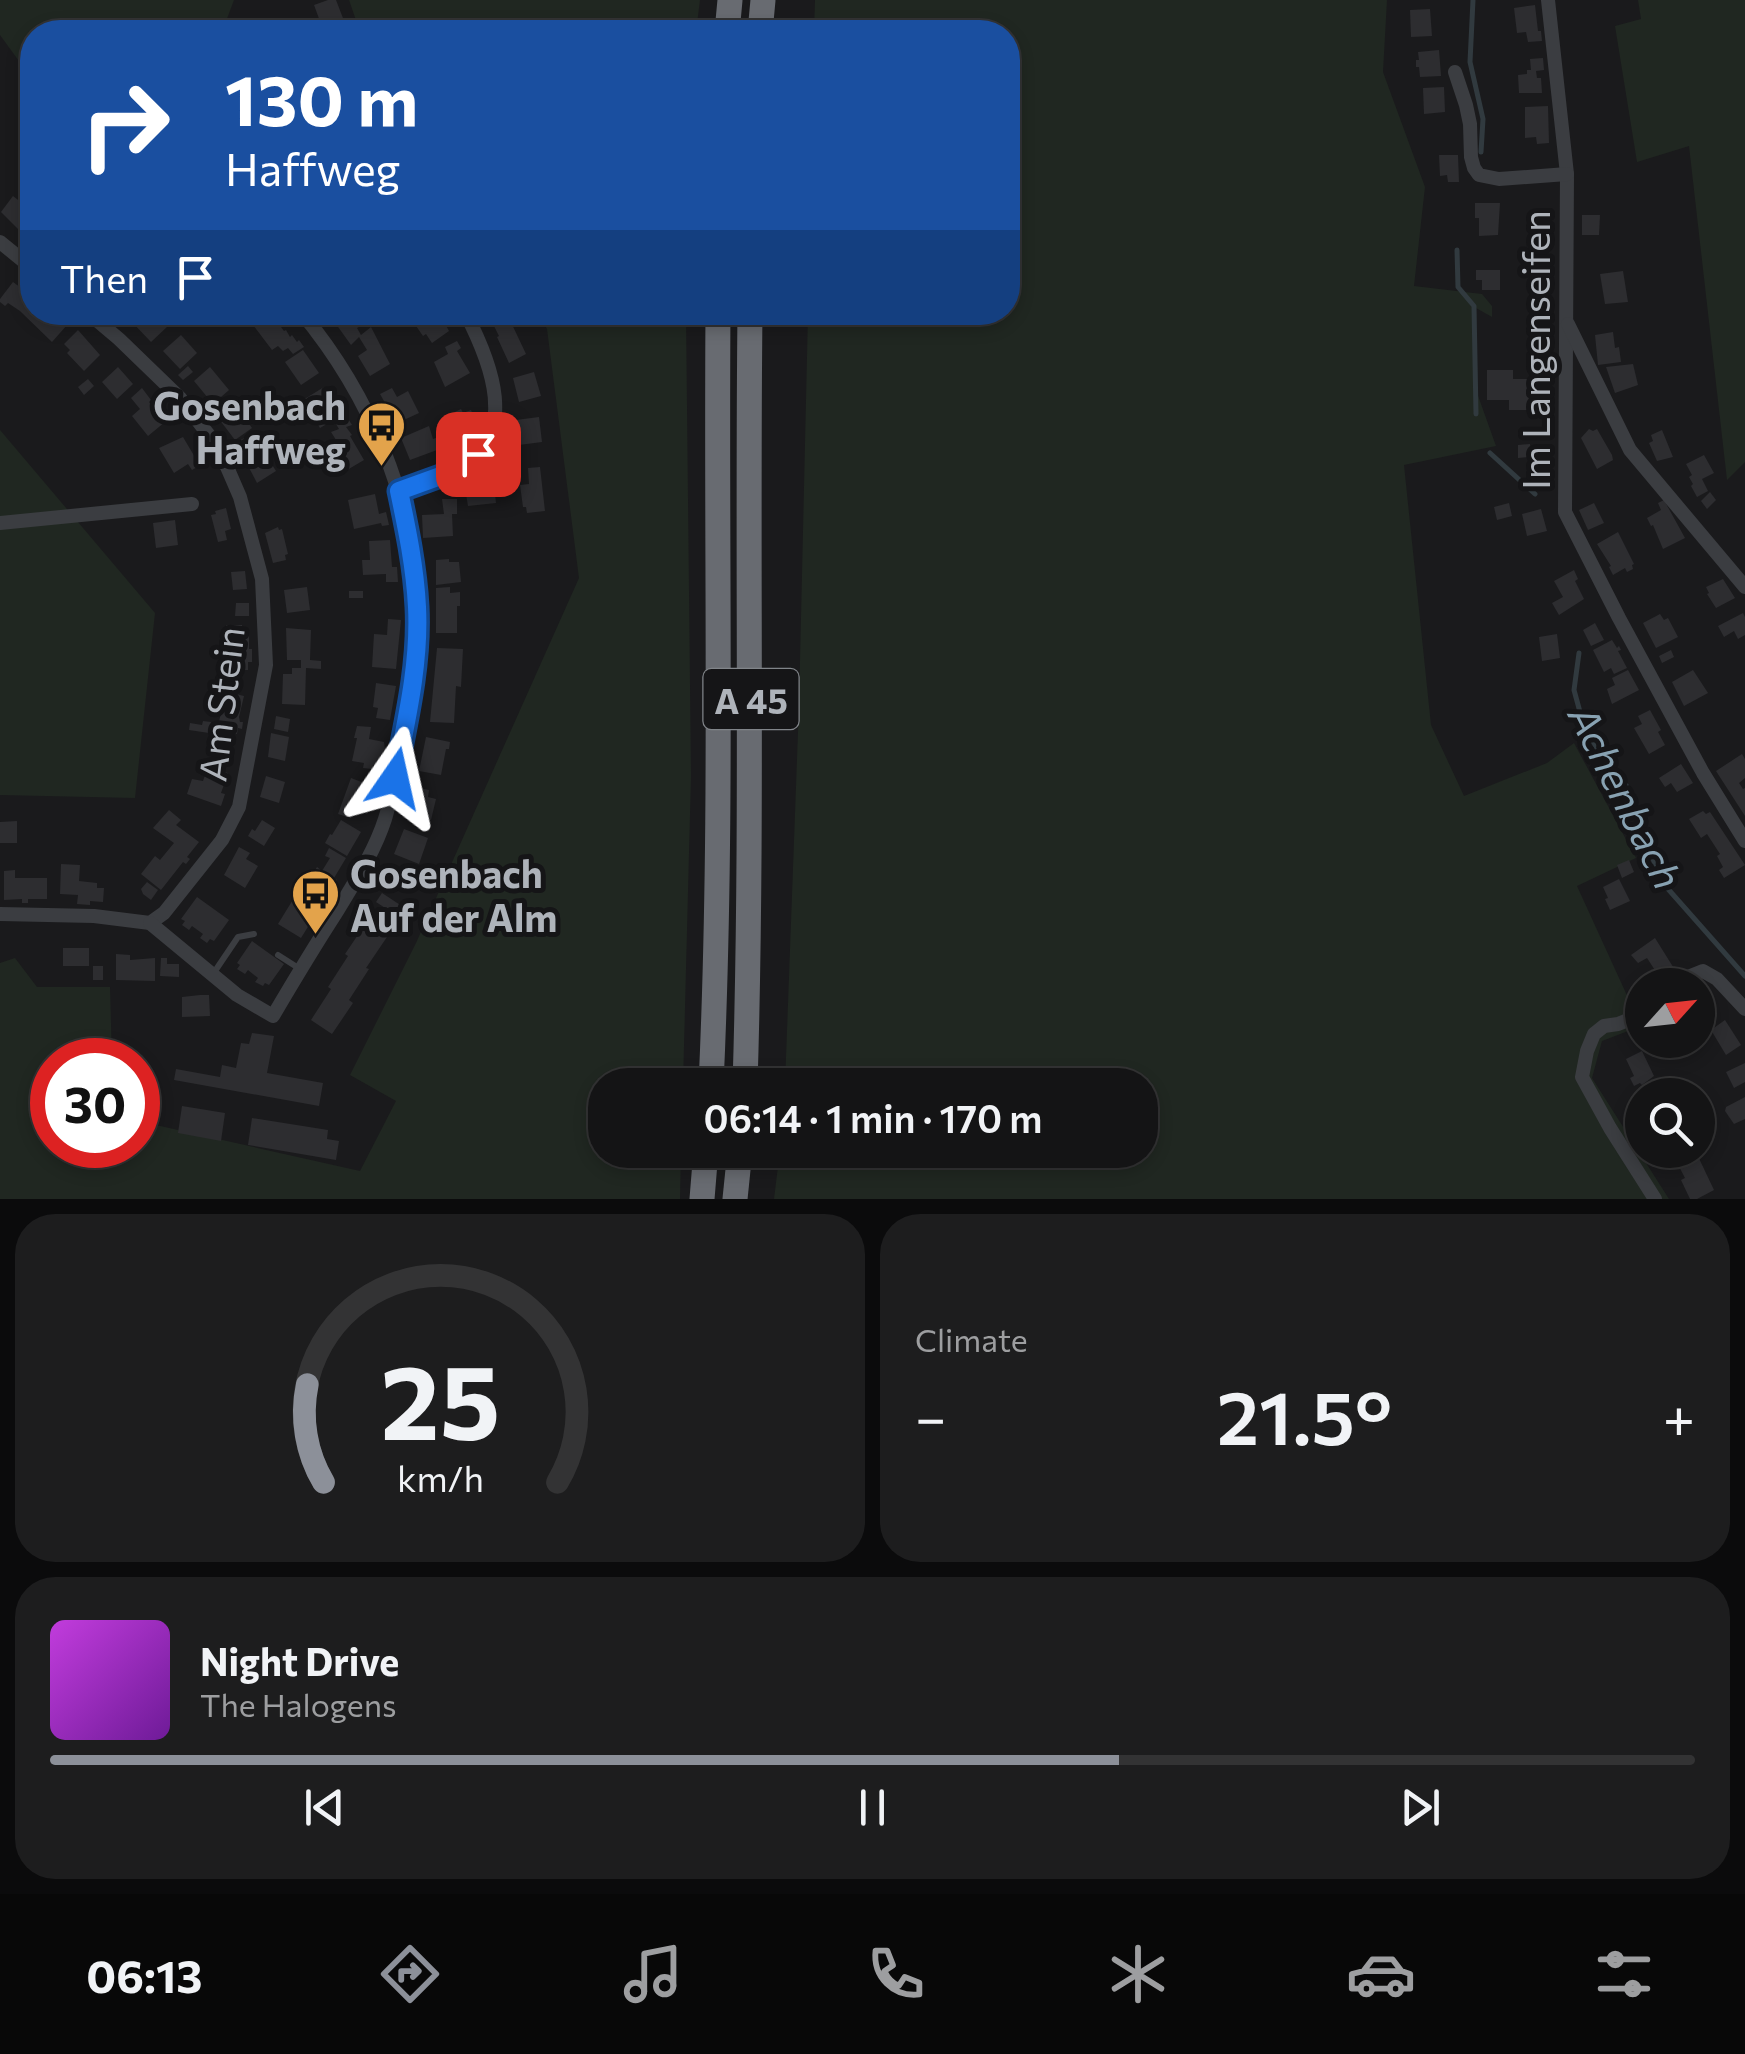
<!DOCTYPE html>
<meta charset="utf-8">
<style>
body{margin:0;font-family:Commissioner,sans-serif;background:#1d1d1e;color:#f1f3f6;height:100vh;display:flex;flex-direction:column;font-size:38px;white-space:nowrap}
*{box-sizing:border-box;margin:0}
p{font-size:32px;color:#9d9ea0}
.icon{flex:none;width:55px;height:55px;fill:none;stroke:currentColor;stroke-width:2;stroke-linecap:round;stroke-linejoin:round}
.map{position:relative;height:1199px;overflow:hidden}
.drawer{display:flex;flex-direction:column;gap:15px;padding:15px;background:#0b0b0c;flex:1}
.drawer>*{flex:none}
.guide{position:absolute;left:20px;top:20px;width:1000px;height:305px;border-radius:40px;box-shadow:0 5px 15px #0003,0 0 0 2px #333334;background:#1a4fa0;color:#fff;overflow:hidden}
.needle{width:65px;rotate:63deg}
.fabs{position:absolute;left:1625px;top:968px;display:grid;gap:20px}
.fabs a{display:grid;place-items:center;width:90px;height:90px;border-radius:50%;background:#141415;box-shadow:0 5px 15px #0003,0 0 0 2px #333334;font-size:50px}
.speed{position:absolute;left:30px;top:1038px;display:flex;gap:20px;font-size:50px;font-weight:700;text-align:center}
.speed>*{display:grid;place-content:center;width:130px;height:130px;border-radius:50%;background:#141415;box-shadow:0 5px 15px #0003,0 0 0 2px #333334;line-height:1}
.speed .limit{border:15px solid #d22;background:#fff;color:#111}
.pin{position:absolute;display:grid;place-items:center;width:85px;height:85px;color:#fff;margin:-42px;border-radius:20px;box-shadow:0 5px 15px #0006}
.me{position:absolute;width:110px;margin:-55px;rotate:11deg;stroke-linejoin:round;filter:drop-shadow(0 0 8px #0008)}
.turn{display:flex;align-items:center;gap:35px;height:210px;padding:0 40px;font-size:45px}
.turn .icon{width:130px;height:130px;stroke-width:2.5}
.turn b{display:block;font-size:70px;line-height:85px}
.then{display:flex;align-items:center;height:95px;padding:0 40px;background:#0003;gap:20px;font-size:38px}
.big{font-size:75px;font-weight:600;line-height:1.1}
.drawer .widget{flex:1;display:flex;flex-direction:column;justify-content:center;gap:15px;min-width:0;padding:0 35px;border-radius:40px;background:#1d1d1e}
.drawer .dial{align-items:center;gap:0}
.dial svg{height:260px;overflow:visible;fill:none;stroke:#333334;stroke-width:7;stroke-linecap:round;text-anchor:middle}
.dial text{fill:#f1f3f6;stroke:none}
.song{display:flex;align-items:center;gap:30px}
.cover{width:120px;height:120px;border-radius:15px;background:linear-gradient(135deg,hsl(290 70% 55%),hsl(280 70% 35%))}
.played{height:10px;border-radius:5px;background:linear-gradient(90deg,#8c9099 65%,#333334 65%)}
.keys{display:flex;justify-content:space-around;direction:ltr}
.heat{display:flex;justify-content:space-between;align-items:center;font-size:55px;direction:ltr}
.drawer .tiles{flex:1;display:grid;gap:15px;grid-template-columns:1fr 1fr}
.widget:last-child{grid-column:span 2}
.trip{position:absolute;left:588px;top:1068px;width:570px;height:100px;border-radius:40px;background:#141415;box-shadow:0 5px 15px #0003,0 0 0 2px #333334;font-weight:600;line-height:100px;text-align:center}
.menu{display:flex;height:160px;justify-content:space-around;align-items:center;background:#080808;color:#9d9ea0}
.menu .icon{width:70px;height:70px}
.menu .selected{color:#8c9099}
.menu b{font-size:45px;color:#f1f3f6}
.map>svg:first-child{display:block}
.green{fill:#202721}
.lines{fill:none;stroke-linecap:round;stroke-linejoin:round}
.stream{stroke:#313a3f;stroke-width:5}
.building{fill:#2d2d30}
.service{stroke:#3b3d41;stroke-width:6}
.minor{stroke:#3b3d41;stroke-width:14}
.motorway{stroke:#686b71;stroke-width:25}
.route-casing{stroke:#114b97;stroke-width:25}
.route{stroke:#1a73e8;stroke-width:18}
.labels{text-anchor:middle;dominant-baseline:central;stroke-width:10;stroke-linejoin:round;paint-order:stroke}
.shield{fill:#151517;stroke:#808489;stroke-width:2.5}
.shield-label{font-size:35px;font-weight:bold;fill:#aeb3ba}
.street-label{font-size:38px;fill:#aeb3ba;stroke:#151517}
.poi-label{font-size:38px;font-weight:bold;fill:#aeb3ba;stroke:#151517;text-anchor:end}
.water-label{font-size:40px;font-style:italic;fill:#88a2b2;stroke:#151517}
</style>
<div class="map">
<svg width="1745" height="1199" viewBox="0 0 1745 1199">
<rect width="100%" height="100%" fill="#1a1a1c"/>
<g class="green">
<path d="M0,0H234L222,32H32V79L0,35Z"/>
<path d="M349,0H700L696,32H360Z"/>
<path d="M815,0H1387L1383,72L1425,187L1414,286L1482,294L1492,306V317L1476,308V390L1496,446L1404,465L1431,725L1464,796L1547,763L1574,743L1636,858L1577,886L1641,1026L1602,1041L1592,1078L1669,1199H774L780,1150H1140V1085H785L799,705L808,313L1008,312V32H814Z"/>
<path d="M1638,0H1745V462L1727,480L1689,146L1637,162L1615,26L1641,19Z"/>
<path d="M538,313H686L691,776L683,1085H605V1150H681L680,1199H0V963L15,958L37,987H110L112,1060H52V1145H138V1121L360,1171L396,1101L350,1075L416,943L579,578L547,329Z"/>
<path d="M0,430L155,613L135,798L0,795Z"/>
</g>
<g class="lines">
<g class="stream">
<path d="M1473,0L1470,62L1483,119L1481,152"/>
<path d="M1457,250L1458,287L1474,306L1476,414"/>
<path d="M1490,453L1535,494"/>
<path d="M1579,653L1574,690L1583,723L1609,770L1626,785L1661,881L1745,976"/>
</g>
</g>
<g class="building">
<path d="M328,0H336L346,26L324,32L314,5Z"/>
<path d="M1535,5L1538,31H1541L1542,41L1528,42L1526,32L1517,33L1514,8Z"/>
<path d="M1430,9L1432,36L1411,37L1410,10Z"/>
<path d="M261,22L271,32H249Z"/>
<path d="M1439,50L1441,76L1420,77L1419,67H1416V60H1419L1418,52Z"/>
<path d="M1543,58L1544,70L1536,71L1537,78H1541L1542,93H1519L1518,75L1527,74V70H1531L1530,59Z"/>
<path d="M1444,87L1445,112L1424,114L1423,88Z"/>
<path d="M1548,106L1549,143L1537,144L1536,137L1525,138V107Z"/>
<path d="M1439,155H1458L1459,182H1448L1447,175L1440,176Z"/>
<path d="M13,196L32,211L18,229L1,212Z"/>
<path d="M1475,203H1500L1498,235L1479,236V218H1475Z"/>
<path d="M1544,215V221H1549V228H1545L1544,255H1527V236H1531L1530,216Z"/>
<path d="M1582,215H1600L1599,235H1582Z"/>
<path d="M1476,270H1500V290H1482V280H1476Z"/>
<path d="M1533,271H1550V279H1553L1550,299L1530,298V282H1533Z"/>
<path d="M1623,271L1628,302L1605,304L1600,274Z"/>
<path d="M13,282L32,296L30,298L32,301V312H54L67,325L52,342L20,311L8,303L5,306L0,302V299Z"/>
<path d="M126,312H155L168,326L151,342L131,321L128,324L122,317Z"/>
<path d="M270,312L284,331L286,330L290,337L292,335L297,342L299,340L304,347L293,354L288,348L283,351L278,346L272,350L253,325Z"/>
<path d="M333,312H358L365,323L357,328L361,335L371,327L390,364L370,376L358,356L367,350L359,337L351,345L331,317L335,315Z"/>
<path d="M430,312H439L449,331L432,343L426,334L423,336L414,323Z"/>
<path d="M532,312H537L538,319L535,320L534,317L519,323L517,317Z"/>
<path d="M509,318L526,354L509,363L497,337L499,336L494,326Z"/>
<path d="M78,330L100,355L84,371L67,353L70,350L64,344Z"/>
<path d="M1613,332L1615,348L1619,347L1621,362L1598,365L1595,335Z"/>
<path d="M181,335L197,353L180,369L163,351Z"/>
<path d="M457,341L461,348L457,351L470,373L445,387L434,362L448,354L445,347Z"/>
<path d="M303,350L319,373L301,385L285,362Z"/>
<path d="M1633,364L1638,385L1615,393L1606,367Z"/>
<path d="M188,366L193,372L183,380L178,375Z"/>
<path d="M118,367L133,384L117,399L102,382Z"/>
<path d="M210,367L229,390L213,404L194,381Z"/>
<path d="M1487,370H1513V379H1535L1533,410H1509V400H1487Z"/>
<path d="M534,372L541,396L519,402L513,378Z"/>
<path d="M88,379L94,386L84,395L78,387Z"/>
<path d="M324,387L342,415L320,428L303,400Z"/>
<path d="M142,388L151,400L149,402L165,422L148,436L132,416L140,409L131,398Z"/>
<path d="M392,388L397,397L408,391L419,413L393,425L390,419L393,417L380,394Z"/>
<path d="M236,406L252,428L235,440L219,419Z"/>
<path d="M461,409L463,413L471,410L479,430L453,440L445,420L454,417L453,413Z"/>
<path d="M347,417L352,425L346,427L352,435L350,436L364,460L342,473L328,449L338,443L331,432L339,429L336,424Z"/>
<path d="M539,417L542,442L519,445L516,420Z"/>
<path d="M429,426L433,439L444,435L450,450L439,454L437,450L410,460L401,438Z"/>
<path d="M1589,429L1593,431L1597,429L1612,455L1613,460L1597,469L1581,438Z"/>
<path d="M1662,430L1673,457L1657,461L1649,443L1653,441L1651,435Z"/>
<path d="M252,433L276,471L257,483L236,443Z"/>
<path d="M183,437L196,459L198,458L202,464L192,470L188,464L174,473L159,448Z"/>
<path d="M1530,444L1531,454L1549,453L1550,480L1533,482L1528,457L1518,458V445Z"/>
<path d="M1704,455L1714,473L1702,479L1708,491L1697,497L1691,486L1693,484L1689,477L1692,475L1686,464Z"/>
<path d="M540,467L545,511L527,513L526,507H523L520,485L529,484L528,468Z"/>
<path d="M494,485L496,503L468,506L465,488Z"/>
<path d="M1710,492L1716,500L1707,509L1701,501Z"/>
<path d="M375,494L379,514L386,512L389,525L382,526L381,523L354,529L348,500Z"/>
<path d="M442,499H457V514H452L453,536L423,538L422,515L444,514Z"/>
<path d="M1664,500L1685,538L1663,549L1653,525L1651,526L1647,518L1661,510L1658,503Z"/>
<path d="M1509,503L1512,516L1497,520L1494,507Z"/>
<path d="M1594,503L1604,523L1588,530L1579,510Z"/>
<path d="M226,508L231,529L225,531L227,540L218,542L211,515L216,514L215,511Z"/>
<path d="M1541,509L1547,531L1527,536L1522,514Z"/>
<path d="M175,520L178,545L156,548L153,523Z"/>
<path d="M278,527L279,530L282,529L288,554L285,555L286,560L273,563L265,533Z"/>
<path d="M1618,532L1634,564L1632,565L1633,569L1627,572L1625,568L1613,575L1609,567L1611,566L1597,544Z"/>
<path d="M390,540L392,567H397L398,582H386V574L363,575L362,560H370L369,541Z"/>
<path d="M449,559V562H459L461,582L436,585V560Z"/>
<path d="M1574,570L1578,579L1575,581L1584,599L1559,615L1552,603L1563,597L1554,581Z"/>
<path d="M245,571L247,589L233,590L231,572Z"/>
<path d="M1723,579L1735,598L1716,608L1707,594L1709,593L1706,587Z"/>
<path d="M307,587L310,610L287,613L284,590Z"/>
<path d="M450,587V593L460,592V606H457V633H436V588Z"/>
<rect x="349" y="591" width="14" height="7"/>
<path d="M236,603H249V616H235Z"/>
<path d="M1743,613L1745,617V635L1738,639L1734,631L1724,637L1718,626Z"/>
<path d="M1660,614L1664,620L1668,618L1678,637L1656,648L1643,623Z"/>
<path d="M388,619L401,620L396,669L372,667L374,634L387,635Z"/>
<path d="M1595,623L1604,640L1591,646L1583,630Z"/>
<path d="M226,625H242V629H249V649H252V662H248V670H225Z"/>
<path d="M286,628L311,630L310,660L321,661V669L306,668L305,705L282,704L283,674H292V668H301V660H287Z"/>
<path d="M1557,634L1560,658L1542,661L1539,637Z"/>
<path d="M1612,640L1617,648L1619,646L1621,650L1618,651L1627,668L1614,674L1611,668L1604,672L1593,650Z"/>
<path d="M437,648L463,649L461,687L456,686L454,723L430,722Z"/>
<path d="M1671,650L1674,657L1662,663L1659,656Z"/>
<path d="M1628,670L1639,690L1612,704L1607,689L1615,685L1612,678Z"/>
<path d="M1693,670L1708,693L1684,706L1672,682Z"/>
<path d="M376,683L396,686L390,720L376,718L378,708L373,707Z"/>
<path d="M223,691L244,696L239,717L240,722H243L242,729L238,728L237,734L217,730L221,713H218Z"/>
<path d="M1650,710L1661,730L1658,732L1665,745L1649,754L1634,728L1642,724L1638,716Z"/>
<path d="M276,716L290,719L288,732L274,729Z"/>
<path d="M203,721L211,722L209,733L189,730L190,723L202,725Z"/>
<path d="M357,726L371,727L369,739L384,742L385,750L382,752L379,767L373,765L372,769L363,768L364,763L352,761L357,738H354Z"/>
<path d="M271,733L289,737L285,761L268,757Z"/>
<path d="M426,737L450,742L449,749H446L441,775L419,771Z"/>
<path d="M222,748L234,750L232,759L220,757Z"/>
<path d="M1742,754L1745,759V778L1739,783L1743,789L1745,788V816L1716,771Z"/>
<path d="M1681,764L1693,783L1677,792L1671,783L1665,787L1659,778Z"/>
<path d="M208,767L228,773L221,793L225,794L221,806L187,794L192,779L203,781Z"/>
<path d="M266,776L285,782L279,803L260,797Z"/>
<path d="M351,778L377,788L367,814L354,809L351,818L338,814Z"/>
<path d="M415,787L429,790L428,797L436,799L431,820L411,816Z"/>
<path d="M169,810L181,820L176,825L199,842L187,857L190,859L186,864L183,862L161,890L141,874L155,856L160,860L174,843L153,828Z"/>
<path d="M1703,811L1706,814L1710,812L1745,865L1724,878L1719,870L1723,867L1717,856L1720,854L1707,834L1701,838L1689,819Z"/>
<path d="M262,820L275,828L264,846L248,836L252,829L255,831Z"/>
<path d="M341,820L361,832L347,856L325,843L330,834L332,835Z"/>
<path d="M17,821V843H0V822Z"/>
<path d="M404,829L428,838L419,864L394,854Z"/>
<path d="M239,847L250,853L246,859L258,866L245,888L224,875Z"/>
<path d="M329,848L346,858L334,878L337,880L301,938L278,924L297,893L300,895L317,867L322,871L330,858L325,856Z"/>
<path d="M1629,860L1634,872L1622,878L1617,865Z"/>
<path d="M61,864L80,865L79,881L97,883V888H104L103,902L90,901V905L77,904L78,895L60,894Z"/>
<path d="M15,870V878H47V899H28V903H22V899L4,900V871Z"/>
<path d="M1619,879L1630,901L1610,910L1605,899L1608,898L1603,887Z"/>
<path d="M147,882L158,890L151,900L143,894L141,889Z"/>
<path d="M382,893L414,914L408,923L376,902Z"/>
<path d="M197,897L229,920L214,941L210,939L207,943L200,938L203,934L192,926L189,930L182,925L185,921L181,919Z"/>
<path d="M366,923L387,937L366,968L369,969L349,1000L353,1003L332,1034L311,1020L331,989L328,987L348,956L345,954Z"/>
<path d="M1655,938L1675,970L1662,981L1647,958L1638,963L1631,955Z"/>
<path d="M252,941L284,964L269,985L265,983L263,986L255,982L258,978L248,970L245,974L237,969L240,965L237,963Z"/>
<rect x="63" y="948" width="26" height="18"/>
<path d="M116,954L130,955V960L155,958V981L116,980Z"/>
<path d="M161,958H167V964H179V977L160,976Z"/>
<rect x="93" y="966" width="10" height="14"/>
<path d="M1698,983L1714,1006L1700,1015L1698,1010Z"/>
<path d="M200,995H209L210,1016L182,1017V997Z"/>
<path d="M1725,1020L1741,1045L1726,1055L1711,1030Z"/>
<path d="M252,1033L274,1036L267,1073L323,1083L319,1106L174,1080L176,1069L220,1077L222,1065L236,1068L241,1043L249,1044Z"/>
<path d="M1642,1051L1654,1076L1642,1085L1640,1083L1634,1086L1630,1078L1634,1076L1626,1059Z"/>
<path d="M1745,1063V1082L1734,1088L1726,1072Z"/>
<path d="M1745,1097V1119L1734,1124L1725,1111L1726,1107Z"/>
<path d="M182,1106L225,1113L221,1141L178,1133Z"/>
<path d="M252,1118L328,1130L327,1139L339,1141L336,1160L248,1145Z"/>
<path d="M1679,1150H1695L1714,1190L1697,1199H1690L1681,1180L1685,1178L1672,1153Z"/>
</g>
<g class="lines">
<g class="service">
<path d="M278,955L300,969"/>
<path d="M213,974L238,937L254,934"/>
</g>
<g class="minor">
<path d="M1548,0L1567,174L1565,512L1619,618L1703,773L1745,841"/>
<path d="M1455,72L1466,105L1470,124L1471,157L1474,168L1479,175L1499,179L1567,174"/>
<path d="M0,242L32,268"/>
<path d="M1568,324L1630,450L1745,587"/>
<path d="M399,491C418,484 439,479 457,470C521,436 491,362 465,312"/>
<path d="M0,523L192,504"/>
<path d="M0,914L94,916L150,923L164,913L222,840L239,807L266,665L262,579L240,497L227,467L208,434L180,398L119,339L87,312"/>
<path d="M150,923L237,995L273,1016C293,982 314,947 336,913C354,883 374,853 385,819C393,793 397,765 403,738C411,696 418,653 417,610C415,501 370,395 301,312"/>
<path d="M1677,985L1688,977L1703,971L1717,979L1745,1009"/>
<path d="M1642,1009L1628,1020L1618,1024L1604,1026L1594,1034L1587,1051L1582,1077L1610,1128L1655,1199"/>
</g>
<g class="motorway">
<path d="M727,32L730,0"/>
<path d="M760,32L763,0"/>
<path d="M711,1085C723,827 716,570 718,312"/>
<path d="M745,1085C753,827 747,570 750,312"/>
<path d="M702,1199L706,1150"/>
<path d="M735,1199L740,1150"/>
</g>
</g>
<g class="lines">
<defs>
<path id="route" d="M395,778C406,722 420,664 417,607C415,567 407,529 399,491L457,470L478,454"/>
</defs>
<use href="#route" class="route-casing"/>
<use href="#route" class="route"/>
</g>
<defs>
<symbol id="bus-pin" viewBox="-11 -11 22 30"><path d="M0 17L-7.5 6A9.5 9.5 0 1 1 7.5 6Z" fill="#e3a34b" stroke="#151517"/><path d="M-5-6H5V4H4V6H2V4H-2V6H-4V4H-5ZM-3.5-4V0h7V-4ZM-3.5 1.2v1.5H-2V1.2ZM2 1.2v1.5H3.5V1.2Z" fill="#111"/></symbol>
</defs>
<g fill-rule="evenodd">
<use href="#bus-pin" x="354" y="398" width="55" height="75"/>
<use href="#bus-pin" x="288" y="866" width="55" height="75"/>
</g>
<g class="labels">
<rect class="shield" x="703.5" y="669" width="95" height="60" rx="8"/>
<g class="shield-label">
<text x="751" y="699">A 45</text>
</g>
<g class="street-label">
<text transform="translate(1534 350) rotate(-90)">Im Langenseifen</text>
<text transform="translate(220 704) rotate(-83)">Am Stein</text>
</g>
<g class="poi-label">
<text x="346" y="404">Gosenbach<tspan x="346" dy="44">Haffweg</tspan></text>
<text x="350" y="872" text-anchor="start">Gosenbach<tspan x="350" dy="44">Auf der Alm</tspan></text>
</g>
<g class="water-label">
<text transform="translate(1627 796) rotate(63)">Achenbach</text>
</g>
</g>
</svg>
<div class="fabs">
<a><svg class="needle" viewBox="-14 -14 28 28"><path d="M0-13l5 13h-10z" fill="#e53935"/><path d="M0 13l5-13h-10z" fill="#9d9ea0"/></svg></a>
<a><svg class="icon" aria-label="search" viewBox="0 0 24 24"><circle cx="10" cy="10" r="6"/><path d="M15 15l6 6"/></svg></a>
</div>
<div class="speed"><div class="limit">30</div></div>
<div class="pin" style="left:478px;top:454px;background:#d93025"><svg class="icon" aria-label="arrive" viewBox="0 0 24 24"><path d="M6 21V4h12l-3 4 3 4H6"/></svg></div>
<svg class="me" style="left:395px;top:778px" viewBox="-20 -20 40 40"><path d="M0-17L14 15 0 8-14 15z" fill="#1a73e8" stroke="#fff" stroke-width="4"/></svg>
<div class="trip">06:14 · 1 min · 170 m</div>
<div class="guide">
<div class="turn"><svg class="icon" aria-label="right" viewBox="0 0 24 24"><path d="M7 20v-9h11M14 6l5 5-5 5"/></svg><div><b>130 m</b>Haffweg</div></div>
<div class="then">Then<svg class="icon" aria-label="arrive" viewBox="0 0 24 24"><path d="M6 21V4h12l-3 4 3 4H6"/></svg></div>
</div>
</div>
<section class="drawer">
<div class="tiles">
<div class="widget dial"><svg viewBox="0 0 100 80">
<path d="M14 69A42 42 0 1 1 86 69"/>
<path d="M14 69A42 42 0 0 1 9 39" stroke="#8c9099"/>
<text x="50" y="56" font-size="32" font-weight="700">25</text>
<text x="50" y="72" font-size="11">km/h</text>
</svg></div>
<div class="widget"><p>Climate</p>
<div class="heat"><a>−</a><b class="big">21.5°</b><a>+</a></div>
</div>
<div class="widget">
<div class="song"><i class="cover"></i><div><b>Night Drive</b><p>The Halogens</p></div></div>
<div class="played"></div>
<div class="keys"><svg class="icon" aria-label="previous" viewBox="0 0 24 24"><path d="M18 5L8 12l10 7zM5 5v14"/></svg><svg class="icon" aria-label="pause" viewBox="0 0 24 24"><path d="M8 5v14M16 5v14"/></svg><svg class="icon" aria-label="next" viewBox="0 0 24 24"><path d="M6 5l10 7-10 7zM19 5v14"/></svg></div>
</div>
</div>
</section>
<nav class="menu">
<b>06:13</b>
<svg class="icon selected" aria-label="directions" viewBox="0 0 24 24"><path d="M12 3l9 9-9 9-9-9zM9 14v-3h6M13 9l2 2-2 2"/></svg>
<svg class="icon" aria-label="music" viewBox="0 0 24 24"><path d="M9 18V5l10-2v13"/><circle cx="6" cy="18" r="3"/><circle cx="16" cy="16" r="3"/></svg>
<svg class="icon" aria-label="phone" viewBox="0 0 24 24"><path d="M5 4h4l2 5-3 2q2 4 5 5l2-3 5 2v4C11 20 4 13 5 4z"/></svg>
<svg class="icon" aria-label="climate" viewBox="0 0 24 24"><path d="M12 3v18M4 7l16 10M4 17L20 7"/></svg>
<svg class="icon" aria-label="car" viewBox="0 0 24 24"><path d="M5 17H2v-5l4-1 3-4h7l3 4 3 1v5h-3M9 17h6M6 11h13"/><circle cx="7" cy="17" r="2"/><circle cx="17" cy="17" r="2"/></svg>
<svg class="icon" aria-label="filters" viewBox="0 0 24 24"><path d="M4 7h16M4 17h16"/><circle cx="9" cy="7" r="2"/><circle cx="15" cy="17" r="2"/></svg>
</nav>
